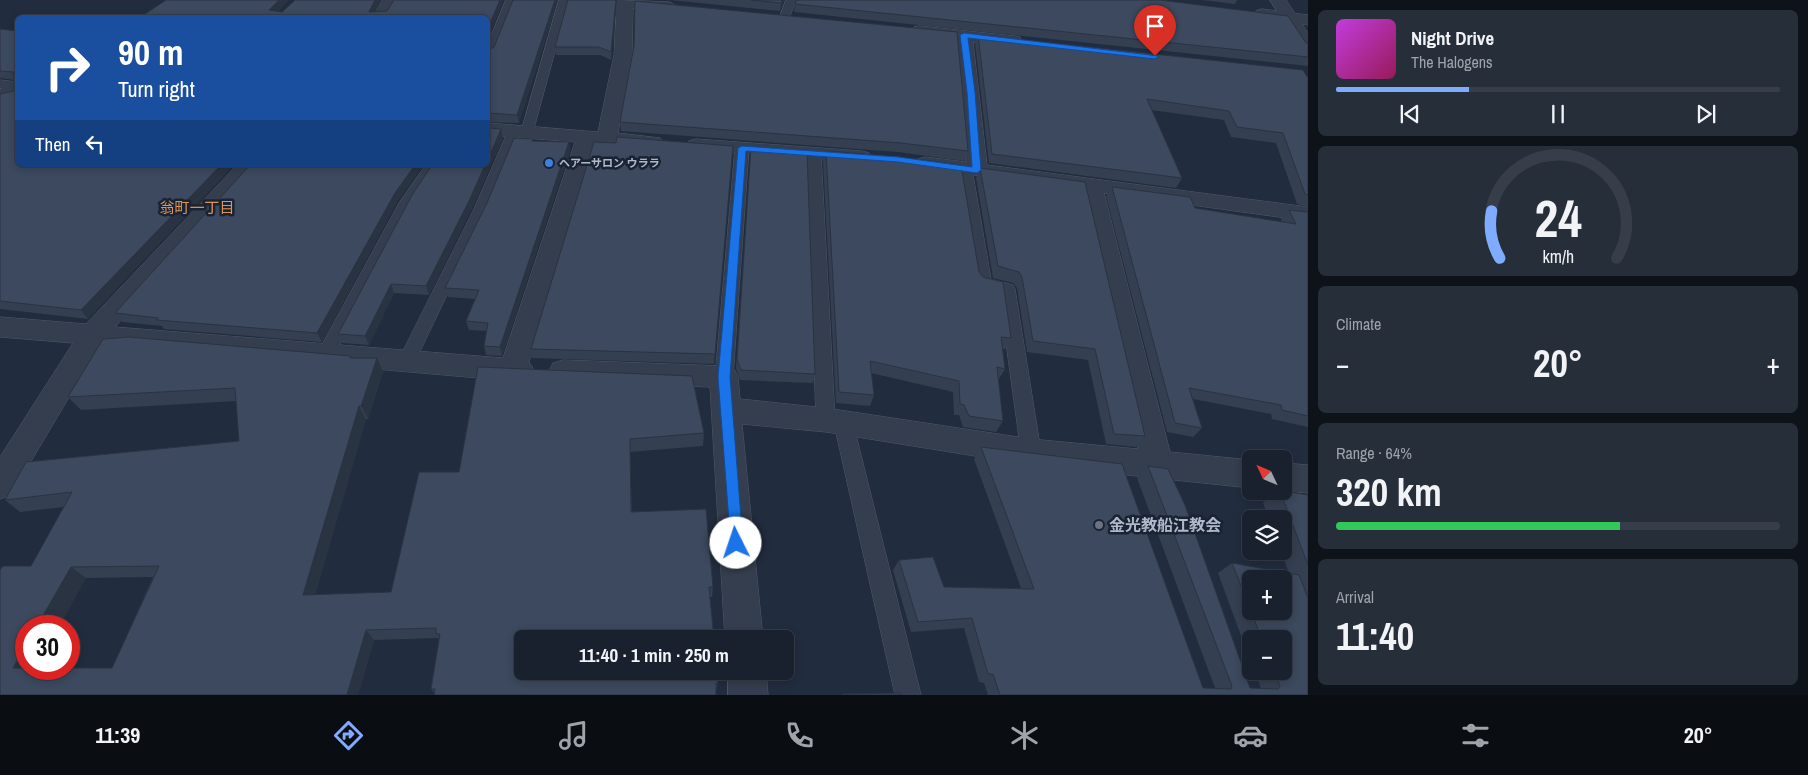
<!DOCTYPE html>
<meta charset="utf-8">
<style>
body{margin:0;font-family:"Archivo Narrow","Noto Sans JP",sans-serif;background:#262e3a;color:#f1f3f6;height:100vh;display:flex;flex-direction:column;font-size:19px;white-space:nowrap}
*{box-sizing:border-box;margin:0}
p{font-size:16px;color:#9fa3aa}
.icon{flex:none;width:28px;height:28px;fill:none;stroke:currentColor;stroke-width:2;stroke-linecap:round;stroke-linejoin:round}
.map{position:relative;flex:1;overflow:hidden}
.drawer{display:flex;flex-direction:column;gap:10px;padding:10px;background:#0e1219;width:500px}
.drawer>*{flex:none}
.guide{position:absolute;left:15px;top:15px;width:475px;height:152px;border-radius:8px;box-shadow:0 2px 8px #0003,0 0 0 1px #373e4a;background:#1a4fa0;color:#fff;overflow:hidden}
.needle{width:32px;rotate:314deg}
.tools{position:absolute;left:1242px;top:450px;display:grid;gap:10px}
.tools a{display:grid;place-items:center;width:50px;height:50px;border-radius:8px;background:#19212e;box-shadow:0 2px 8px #0003,0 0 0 1px #373e4a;font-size:25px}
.speed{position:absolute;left:15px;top:615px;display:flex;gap:10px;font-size:25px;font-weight:700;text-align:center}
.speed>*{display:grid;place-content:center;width:65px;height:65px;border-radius:50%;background:#19212e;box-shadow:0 2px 8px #0003,0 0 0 1px #373e4a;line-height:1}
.speed .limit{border:8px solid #d22;background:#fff;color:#111}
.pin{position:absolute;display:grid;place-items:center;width:42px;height:42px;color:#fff;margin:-51px -21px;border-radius:50% 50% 50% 0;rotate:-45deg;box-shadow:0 0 5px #0007}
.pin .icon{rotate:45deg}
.me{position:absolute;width:55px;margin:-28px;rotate:356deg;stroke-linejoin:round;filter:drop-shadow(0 0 4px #0008)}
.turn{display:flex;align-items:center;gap:18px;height:105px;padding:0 20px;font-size:22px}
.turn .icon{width:65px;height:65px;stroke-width:2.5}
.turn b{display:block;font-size:35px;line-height:42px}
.then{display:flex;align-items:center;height:48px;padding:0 20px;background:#0003;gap:10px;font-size:19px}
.big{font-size:38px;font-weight:700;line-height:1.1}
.drawer .card{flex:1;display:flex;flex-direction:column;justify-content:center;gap:8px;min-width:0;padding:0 18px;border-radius:8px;background:#262e3a}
.drawer .dial{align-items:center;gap:0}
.dial svg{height:130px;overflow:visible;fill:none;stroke:#373e4a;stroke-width:7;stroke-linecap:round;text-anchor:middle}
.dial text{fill:#f1f3f6;stroke:none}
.song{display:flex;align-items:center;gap:15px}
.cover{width:60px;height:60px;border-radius:8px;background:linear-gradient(135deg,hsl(290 70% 55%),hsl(330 70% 35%))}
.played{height:5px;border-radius:2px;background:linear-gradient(90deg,#7facff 30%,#373e4a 30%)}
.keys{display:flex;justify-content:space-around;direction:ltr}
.heat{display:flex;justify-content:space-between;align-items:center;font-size:28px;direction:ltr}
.charge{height:8px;border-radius:4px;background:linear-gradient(90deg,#34c759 64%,#373e4a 0)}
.trip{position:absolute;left:514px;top:630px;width:280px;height:50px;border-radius:8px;background:#19212e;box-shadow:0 2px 8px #0003,0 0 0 1px #373e4a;font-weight:700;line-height:50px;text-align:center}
.menu{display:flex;height:80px;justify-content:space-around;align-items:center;background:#0a0d12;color:#9fa3aa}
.menu .icon{width:35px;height:35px}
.menu .current{color:#7facff}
.menu b{font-size:22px;color:#f1f3f6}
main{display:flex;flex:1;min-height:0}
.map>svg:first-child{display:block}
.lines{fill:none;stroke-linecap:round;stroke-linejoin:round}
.service-casing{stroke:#505969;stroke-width:1}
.minor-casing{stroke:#505969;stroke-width:1}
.tertiary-casing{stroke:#505969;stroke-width:1}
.service{fill:#353e4e;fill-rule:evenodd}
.minor{fill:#353e4e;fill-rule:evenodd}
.tertiary{fill:#353e4e;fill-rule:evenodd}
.wall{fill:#343f51;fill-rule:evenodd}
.shaded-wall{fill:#2a3342}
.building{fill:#3c495e;stroke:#2a3342;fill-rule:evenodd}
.route{fill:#1a73e8;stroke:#114b97}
.shop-dot{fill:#3f7fe0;stroke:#1a2333;stroke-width:2}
.worship-dot{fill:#6b7280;stroke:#1a2333;stroke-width:2}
.labels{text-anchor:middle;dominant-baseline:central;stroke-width:5;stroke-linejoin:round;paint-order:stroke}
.far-poi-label{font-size:11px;font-weight:bold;fill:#b0b9c9;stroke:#1a2333;text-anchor:start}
.neighbourhood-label{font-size:15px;fill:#de9656;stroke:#1a2333}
.near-poi-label{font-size:16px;font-weight:bold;fill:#b0b9c9;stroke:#1a2333;text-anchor:start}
</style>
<main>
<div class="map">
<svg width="1308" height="695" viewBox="0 0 1308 695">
<rect width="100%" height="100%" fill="#212c3e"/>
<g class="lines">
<defs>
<g id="service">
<path d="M506,0H516L494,54L488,57V43Z"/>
<path d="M559,0H569L533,132L527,136L522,135L521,132Z"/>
<path d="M786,0H796L789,19L784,22L779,19Z"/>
<path d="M0,80L18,82V88H0Z"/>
<path d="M514,127L520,131L487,211L413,366L407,368L401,366L398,361L473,211L508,131Z"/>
<path d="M742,144L749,148L733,377L730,382L724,384L718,382L715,377L735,148Z"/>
<path d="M814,150L821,154L835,419L843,415L850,417L853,423L921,695H895L834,424L826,428L819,425L816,420L807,154Z"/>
<path d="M426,165H440L413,203L332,359L326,361L320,359L317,354L399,203Z"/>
<path d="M965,165L972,169L991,279L1013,285L1015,289L1041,452L1038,458L1031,460L1024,458L1021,452L999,292L978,286L976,282L958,169Z"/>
</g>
<g id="minor">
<path d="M383,0H399L388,18H372Z"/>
<path d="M617,0L670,2L678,7L670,12L633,8L632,55L618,133L660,138L663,142L660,146L653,148L595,144L529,362L534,370L530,378L513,381L100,345L11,495L0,499V457L73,343L0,337V317L86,324L237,165H260L115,327L503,358L575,142L488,135V123L598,132L614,55Z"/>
<path d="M1262,9L1308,15V25L1256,17L1254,14L1256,11Z"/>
<path d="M920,26L1014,36L1020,37L1022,41L1020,45L1014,46L973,42L987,165L1308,207V221L1104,193L1170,452L1251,460V488L1031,465L826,432L742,424L763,639H725L710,387L563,382L553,379L549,371L553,363L563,360L724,366L734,369L738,377L740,399L826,408L1031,439L1138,449L1081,190L918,167L914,163L918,159L925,157L966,162L956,40L914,35L912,31L914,27Z"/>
<path d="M8,86H18V98L0,103V89Z"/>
<path d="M696,139L862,151L869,153L872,157L869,161L862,163L689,149L686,145L689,141Z"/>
<path d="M1284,463L1308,465V493L1284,491Z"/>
<path d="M728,671H766L768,695H728Z"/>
</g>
<path id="tertiary" d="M1270,0H1286L1308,33V51L1302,50Z"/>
</defs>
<use href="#service" class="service-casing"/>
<use href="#minor" class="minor-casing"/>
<use href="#tertiary" class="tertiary-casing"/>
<use href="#service" class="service"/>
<use href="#minor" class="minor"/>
<use href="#tertiary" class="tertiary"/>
</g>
<g class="wall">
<path d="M513,0H558L519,123L488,122V50L494,47Z"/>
<path d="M568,0H617L611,60L600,55H556L555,47Z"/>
<path d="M670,0H784L780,11Z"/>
<path d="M1202,0H1237L1235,4Z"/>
<path d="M795,4L1306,43H1308V66L794,12Z"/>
<path d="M0,29L88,319L0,309V94L14,91V80L0,78Z"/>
<path d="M978,35L1308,78V207L1297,204L1276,143L1231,137L1224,120L1151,110L1182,178L1176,188L989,163L975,43Z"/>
<path d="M634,46L968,151L964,161L898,152L621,131L620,122Z"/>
<path d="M503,138L471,210L429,295L394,293L369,345L342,343L338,334Z"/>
<path d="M533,139V141L569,142L570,151L502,356L486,355L484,346L487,331L469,330L466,321L475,299L448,297L445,288Z"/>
<path d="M751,147L815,374L813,383L740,380L736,368Z"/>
<path d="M826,151L979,272L1011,338L1005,349H1003L1005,369L999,379H998L1003,421L996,432L963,427L959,415H954L953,392L871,373L874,395L870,406L836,403L823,162Z"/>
<path d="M980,168L1085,182L1145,436L1136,447L1106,444L1088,360L1027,352L1017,288L1013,283L993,278L976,178Z"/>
<path d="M1112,187L1195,208L1282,222L1281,219L1289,210L1308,212V427L1272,419L1271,414L1193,399L1202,428L1193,437L1167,432L1106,196Z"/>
<path d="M397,202L322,342L164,329L162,326L122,322L115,313Z"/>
<path d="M531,349L715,354L714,364L532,358Z"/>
<path d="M352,358H377L383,372L368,419H366L315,595L391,592L459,472L478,367L704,433L703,446L630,452L632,512L713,587L712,597H710L718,683L716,692L434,693L431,689L439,640L438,638L374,640L358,695H0L31,566L64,507L20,512L5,500L239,441L236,401L81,410L68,397ZM153,577L112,668L26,669L86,578Z"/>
<path d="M981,447L1203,688H1215L1137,478L1148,466L1250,688H1261L1254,671H1284V639H1251V663L1218,573L1232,563L1289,573L1281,551H1284V519H1269L1263,503L1277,491H1284L1308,495V695H988L984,683L979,682L964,628L911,632L893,570L899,560L944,587L1021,588L974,459Z"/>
</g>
<g class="shaded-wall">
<path d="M279,0H289L273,18L269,10Z"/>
<path d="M375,0H382L372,18L369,12Z"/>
<path d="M500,0H504L488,39V28Z"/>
<path d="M555,0H558L519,123L517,115Z"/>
<path d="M616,0H617L611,60V52Z"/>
<path d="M782,0H784L780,11L781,3Z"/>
<path d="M501,129L503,138L471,210L429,295L426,286L485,165H488V160Z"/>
<path d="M569,142L570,151L502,356L500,347Z"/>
<path d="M221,165H234L88,319L81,310Z"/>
<path d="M415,165H424L397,202L322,342L317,333L395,193Z"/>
<path d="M391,284L394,293L369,345L365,336Z"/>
<path d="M377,358L383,372L368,419L361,406Z"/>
<path d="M359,406L366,419L312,606L303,595Z"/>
<path d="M71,567L86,578L60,626H37Z"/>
<path d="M366,630L374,640L358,695H347Z"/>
<path d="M26,645V669L13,668Z"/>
</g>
<g class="building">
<path d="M166,0H279L269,10L282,12L295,0H375L369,12L387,11L394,0H500L488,28V18H139Z"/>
<path d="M513,0H555L517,115L488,113V50L494,47Z"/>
<path d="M568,0H616L611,52L599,47H555Z"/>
<path d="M751,0H782L781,3Z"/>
<path d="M796,0H1160L1288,16L1306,43H1308V57L795,4Z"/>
<path d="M635,1L957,32L968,151L901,143L620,122L634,46Z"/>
<path d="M0,29L18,31V165H221L81,310L0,301V94L14,91V72L0,71Z"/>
<path d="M978,35L1303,70L1308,78V195L1305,194L1283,133L1237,127L1229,111L1147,99L1182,178L992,154Z"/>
<path d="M488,128L501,129L488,160Z"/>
<path d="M617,137L733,146L715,354L531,349L594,142L616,143Z"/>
<path d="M514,138L533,139L532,141L569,142L500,347L484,346L488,323L466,321L479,290L445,288L487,203Z"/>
<path d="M751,147L807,152L815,374L741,370L737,359Z"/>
<path d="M826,151L901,157L961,165L979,272L983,277L1003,282L1011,338L1001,337L1005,369L997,367L1003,421L969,416L964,405L960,404L959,381L870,361L874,395L839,392Z"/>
<path d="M250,165H415L395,193L317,333L157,320L158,318L115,313Z"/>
<path d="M432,165H485L469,201L426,286L391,284L365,336L338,334L412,195Z"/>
<path d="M980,168L1085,182L1145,436L1114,434L1095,349L1033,341L1022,277L1019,272L998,266Z"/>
<path d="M1112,187L1190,197L1195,208L1296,224L1289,210L1308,212V416L1282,410L1281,405L1189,388L1202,428L1175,423Z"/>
<path d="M129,337L351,356L350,358H377L361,406H359L303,595L391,592L419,472H459L478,367L692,376L704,433L630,439L631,512L706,509L713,587H709L714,639H522V671H717L718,683H716V695H434L435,689H431L440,634H436V628L366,630L347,695H0V570L3,566H31L72,492L5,500L26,462L239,441L235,388L68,397L103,339ZM159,566L112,668H69V669L13,668L26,645V626H37L71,567Z"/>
<path d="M981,447L1122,464L1203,688L1231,689L1232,686L1148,466L1168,469L1185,505L1250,688L1278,689L1280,686L1274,671H1284V639H1262L1232,563L1299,575L1308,598V695H1000L993,674H988L972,618L918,622L899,560L933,557L944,587L1034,589ZM1251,579H1284V611H1251Z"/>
<path d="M1280,491H1284L1308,495V565Z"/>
<path d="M901,693V695H842V694Z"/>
</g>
<path class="route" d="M964,33L1159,56L1155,59L968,38L975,92L981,170L977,173L898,162L746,151L730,377L743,543L741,548L736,550L731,548L718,377L738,148L742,146L898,157L972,167L967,92L960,35Z"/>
<circle class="shop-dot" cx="549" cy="163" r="5"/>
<circle class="worship-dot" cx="1099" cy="525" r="5"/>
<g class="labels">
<g class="far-poi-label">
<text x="559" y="163">ヘアーサロン ウララ</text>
</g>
<g class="neighbourhood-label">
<text x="197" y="207">翁町一丁目</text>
</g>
<g class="near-poi-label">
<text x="1109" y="525">金光教船江教会</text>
</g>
</g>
</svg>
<div class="tools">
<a><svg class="needle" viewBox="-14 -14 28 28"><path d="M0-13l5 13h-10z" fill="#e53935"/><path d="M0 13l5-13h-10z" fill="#9fa3aa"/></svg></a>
<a><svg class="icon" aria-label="layers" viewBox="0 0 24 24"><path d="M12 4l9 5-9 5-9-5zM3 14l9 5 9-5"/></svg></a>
<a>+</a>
<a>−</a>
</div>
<div class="speed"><div class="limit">30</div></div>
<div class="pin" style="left:1155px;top:56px;background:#d93025"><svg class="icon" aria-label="arrive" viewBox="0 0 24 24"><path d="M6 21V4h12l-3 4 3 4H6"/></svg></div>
<svg class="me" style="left:736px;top:543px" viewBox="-20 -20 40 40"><circle r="19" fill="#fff"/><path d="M0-13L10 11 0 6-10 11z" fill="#1a73e8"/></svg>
<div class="trip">11:40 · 1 min · 250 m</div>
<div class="guide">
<div class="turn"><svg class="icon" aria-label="right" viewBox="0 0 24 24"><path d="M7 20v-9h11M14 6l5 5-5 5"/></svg><div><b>90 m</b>Turn right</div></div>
<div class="then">Then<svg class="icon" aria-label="left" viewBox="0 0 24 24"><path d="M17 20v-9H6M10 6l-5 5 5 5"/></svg></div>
</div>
</div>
<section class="drawer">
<div class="card">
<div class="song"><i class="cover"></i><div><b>Night Drive</b><p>The Halogens</p></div></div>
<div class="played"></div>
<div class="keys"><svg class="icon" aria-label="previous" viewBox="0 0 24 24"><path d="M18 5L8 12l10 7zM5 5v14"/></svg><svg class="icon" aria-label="pause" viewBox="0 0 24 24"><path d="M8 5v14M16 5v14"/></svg><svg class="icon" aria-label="next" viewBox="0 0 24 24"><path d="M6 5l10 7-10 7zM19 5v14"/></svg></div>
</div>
<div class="card dial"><svg viewBox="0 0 100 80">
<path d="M14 69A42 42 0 1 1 86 69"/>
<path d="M14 69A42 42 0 0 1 9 40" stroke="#7facff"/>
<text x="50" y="56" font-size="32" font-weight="700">24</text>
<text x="50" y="72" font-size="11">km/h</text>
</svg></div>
<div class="card"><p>Climate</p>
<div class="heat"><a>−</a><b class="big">20°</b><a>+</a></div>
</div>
<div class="card"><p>Range · 64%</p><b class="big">320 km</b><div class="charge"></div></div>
<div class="card"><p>Arrival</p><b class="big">11:40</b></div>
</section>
</main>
<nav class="menu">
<b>11:39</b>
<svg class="icon current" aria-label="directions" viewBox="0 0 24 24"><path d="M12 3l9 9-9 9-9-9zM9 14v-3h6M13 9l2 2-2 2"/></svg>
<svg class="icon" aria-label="music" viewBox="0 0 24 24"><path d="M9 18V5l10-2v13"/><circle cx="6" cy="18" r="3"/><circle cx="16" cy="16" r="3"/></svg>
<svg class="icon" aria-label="phone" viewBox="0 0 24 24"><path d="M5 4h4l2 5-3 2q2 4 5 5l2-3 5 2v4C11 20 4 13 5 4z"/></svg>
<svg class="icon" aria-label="climate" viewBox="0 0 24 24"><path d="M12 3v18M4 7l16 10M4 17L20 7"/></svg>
<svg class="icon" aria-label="car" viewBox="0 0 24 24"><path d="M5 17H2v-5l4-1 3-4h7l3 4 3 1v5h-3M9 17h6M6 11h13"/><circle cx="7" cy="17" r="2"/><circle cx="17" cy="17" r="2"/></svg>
<svg class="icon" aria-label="filters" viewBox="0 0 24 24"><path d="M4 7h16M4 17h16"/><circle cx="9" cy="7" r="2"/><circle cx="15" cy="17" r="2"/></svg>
<b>20°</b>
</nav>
